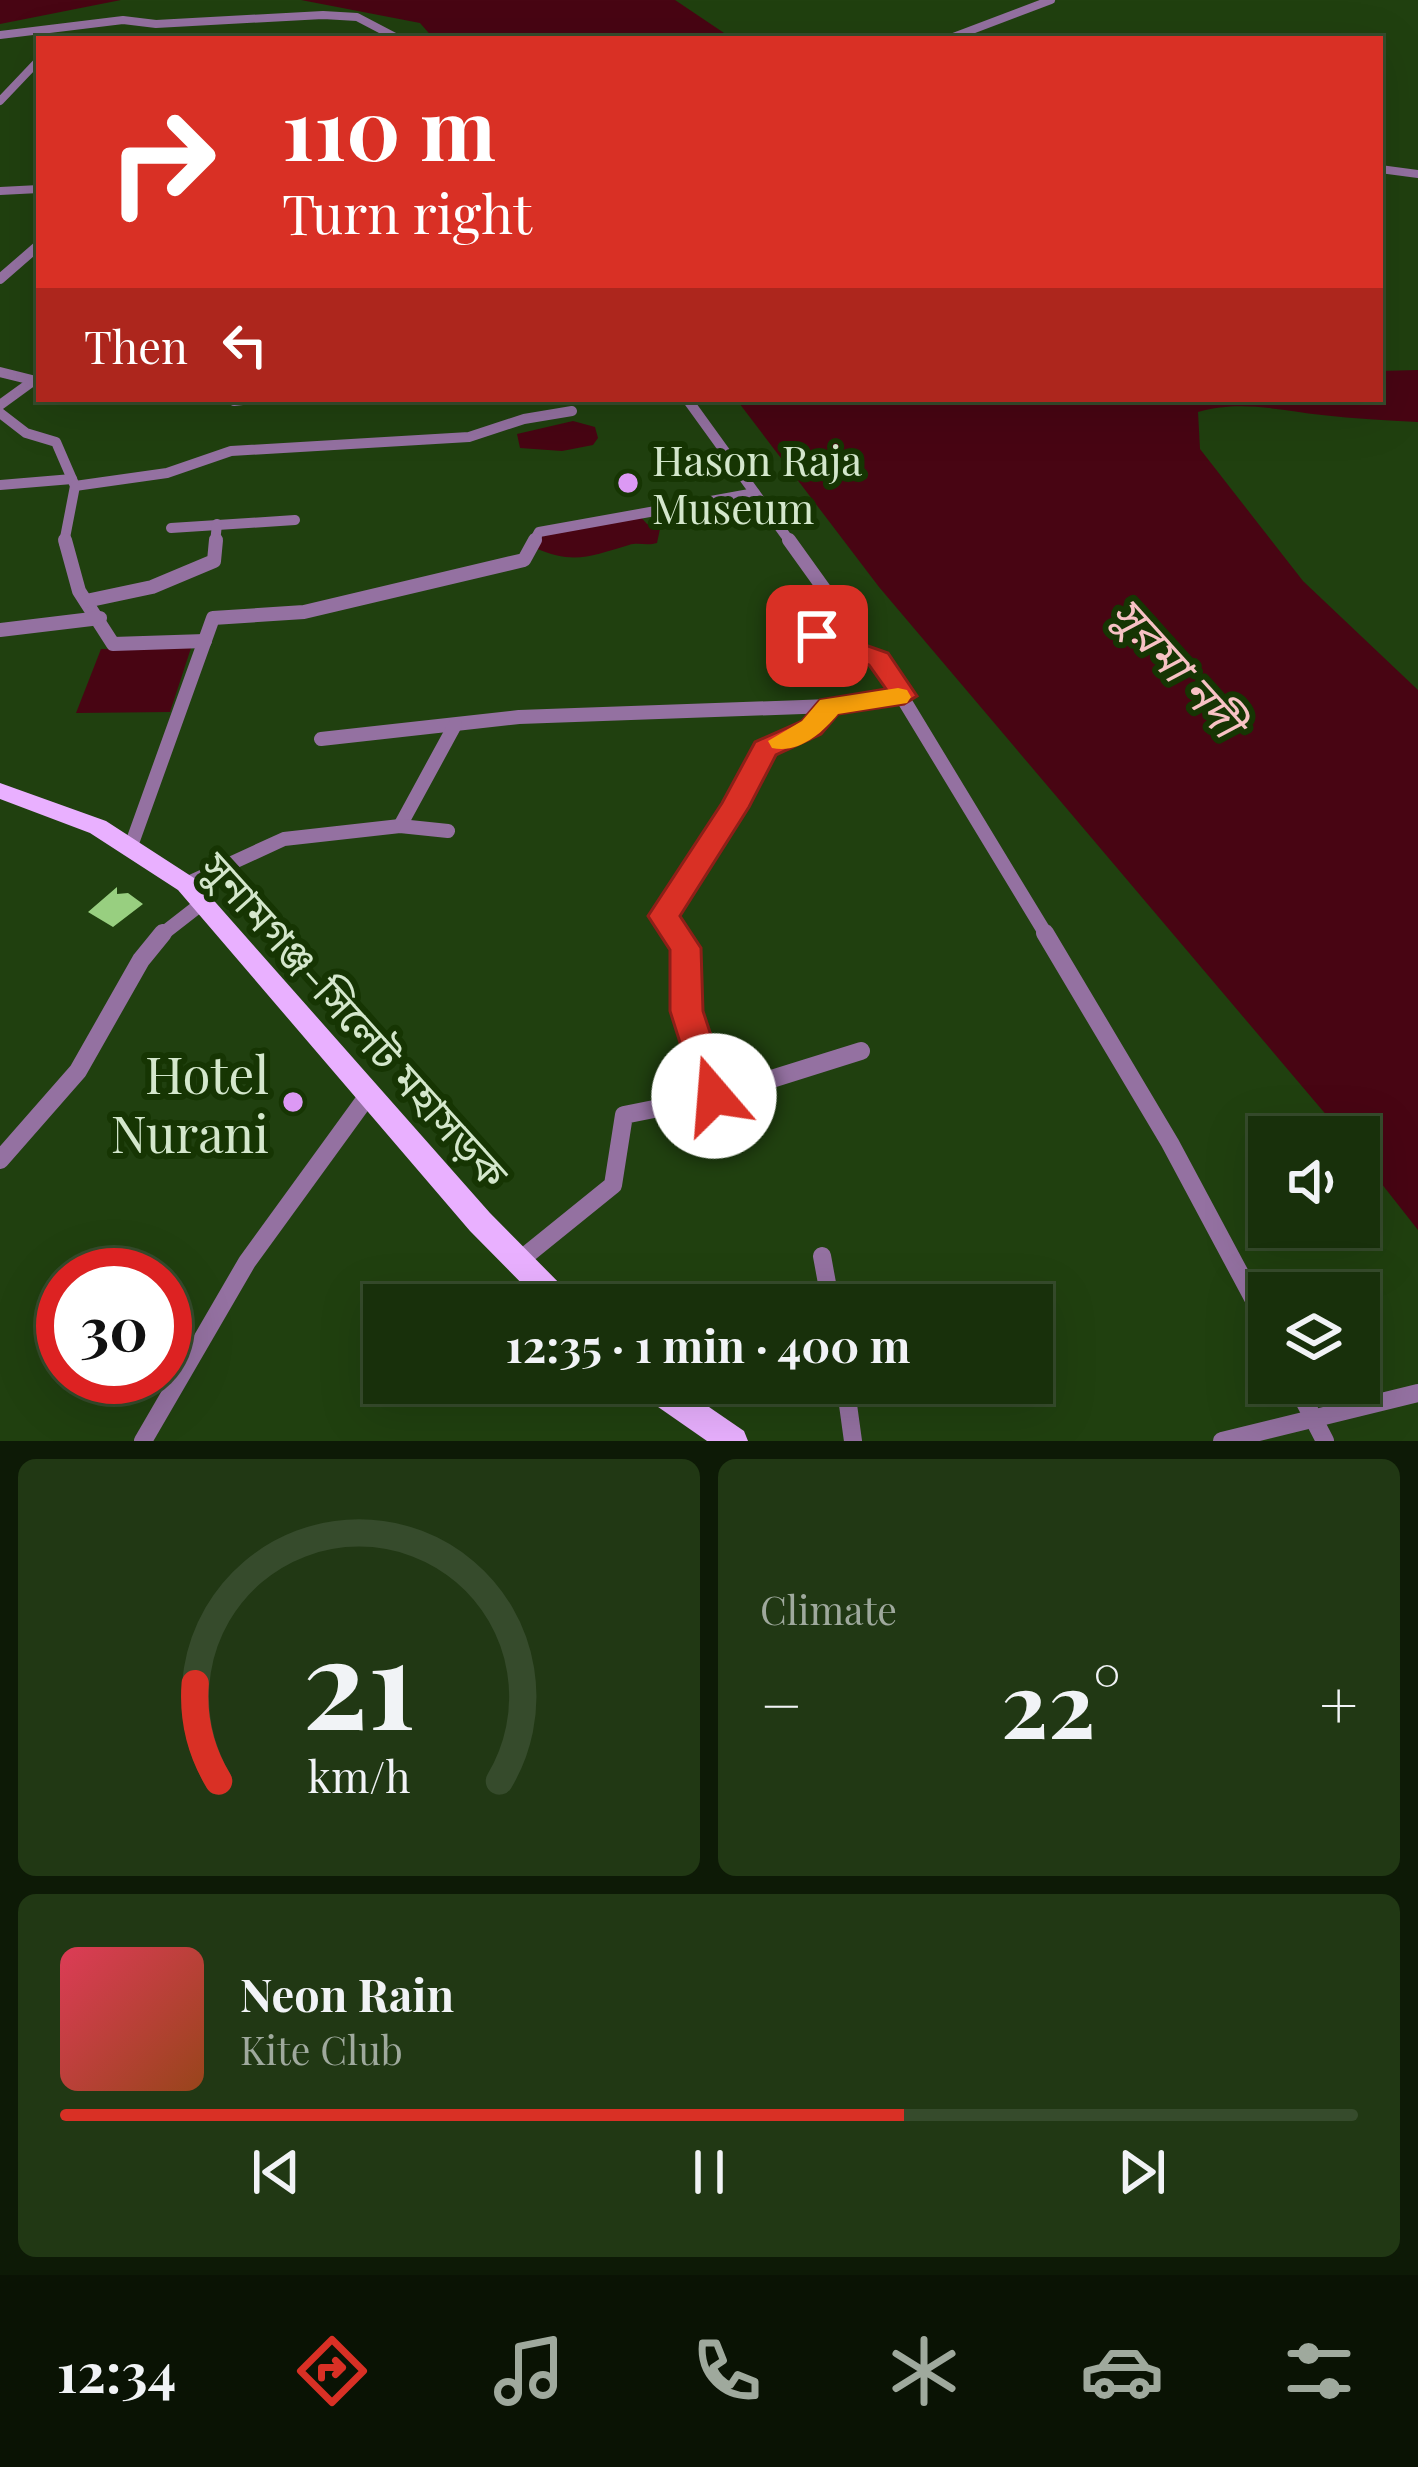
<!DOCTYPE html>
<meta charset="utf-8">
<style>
body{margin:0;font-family:"Playfair Display","Noto Sans Bengali",serif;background:#213814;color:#f1f3f6;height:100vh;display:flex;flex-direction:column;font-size:45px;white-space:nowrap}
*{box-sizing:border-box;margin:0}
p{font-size:39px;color:#9fa99d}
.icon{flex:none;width:66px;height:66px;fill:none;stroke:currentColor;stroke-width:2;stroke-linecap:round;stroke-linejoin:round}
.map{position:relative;height:1441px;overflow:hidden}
.details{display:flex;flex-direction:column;gap:18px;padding:18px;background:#0d1a06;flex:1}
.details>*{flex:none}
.top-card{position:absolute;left:36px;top:36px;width:1347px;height:366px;border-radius:0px;box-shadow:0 12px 48px #0002,0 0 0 3px #364b2c;background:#d93025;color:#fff;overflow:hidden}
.controls{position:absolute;left:1248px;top:1116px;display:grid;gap:24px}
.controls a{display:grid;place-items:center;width:132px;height:132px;border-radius:0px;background:#18300b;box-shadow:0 12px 48px #0002,0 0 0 3px #364b2c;font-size:60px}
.speed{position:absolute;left:36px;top:1248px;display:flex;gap:24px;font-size:60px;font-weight:700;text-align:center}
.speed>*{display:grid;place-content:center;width:156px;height:156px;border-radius:50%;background:#18300b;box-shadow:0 12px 48px #0002,0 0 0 3px #364b2c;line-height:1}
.speed .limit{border:18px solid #d22;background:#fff;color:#111}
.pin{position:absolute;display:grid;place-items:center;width:102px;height:102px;color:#fff;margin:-51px;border-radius:24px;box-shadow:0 6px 18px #0006}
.me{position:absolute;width:132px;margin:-66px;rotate:342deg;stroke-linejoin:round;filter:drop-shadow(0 0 9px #0008)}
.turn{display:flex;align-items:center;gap:42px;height:252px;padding:0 48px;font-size:54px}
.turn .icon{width:156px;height:156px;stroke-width:2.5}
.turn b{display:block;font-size:84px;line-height:102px}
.then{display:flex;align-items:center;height:114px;padding:0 48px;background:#0003;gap:24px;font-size:45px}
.big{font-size:90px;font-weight:700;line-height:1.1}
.details .card{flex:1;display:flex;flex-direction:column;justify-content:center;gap:18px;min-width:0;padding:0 42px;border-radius:18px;background:#213814}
.details .dial{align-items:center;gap:0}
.dial svg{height:312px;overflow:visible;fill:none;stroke:#364b2c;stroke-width:7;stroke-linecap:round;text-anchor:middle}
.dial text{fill:#f1f3f6;stroke:none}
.song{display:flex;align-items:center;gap:36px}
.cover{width:144px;height:144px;border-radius:18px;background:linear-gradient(135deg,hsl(350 70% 55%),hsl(20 70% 35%))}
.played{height:12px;border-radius:6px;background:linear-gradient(90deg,#d93025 65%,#364b2c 65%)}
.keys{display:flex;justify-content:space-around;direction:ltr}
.heat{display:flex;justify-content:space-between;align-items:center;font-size:66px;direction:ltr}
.details .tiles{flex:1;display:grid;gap:18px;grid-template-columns:1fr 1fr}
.card:last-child{grid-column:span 2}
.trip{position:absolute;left:363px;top:1284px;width:690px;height:120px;border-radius:0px;background:#18300b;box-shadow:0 12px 48px #0002,0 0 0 3px #364b2c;font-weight:700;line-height:120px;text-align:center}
.dock{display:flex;height:192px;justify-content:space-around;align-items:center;background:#0a1304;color:#9fa99d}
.dock .icon{width:84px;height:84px}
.dock .selected{color:#d93025}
.dock b{font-size:54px;color:#f1f3f6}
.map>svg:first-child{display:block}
.water{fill:#480513}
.building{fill:#98cf80}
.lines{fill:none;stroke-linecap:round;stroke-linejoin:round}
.street-far3{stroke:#9471a1;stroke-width:8}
.street-far2{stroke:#9471a1;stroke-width:10}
.street-far1{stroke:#9471a1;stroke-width:14}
.street{stroke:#9471a1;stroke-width:18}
.primary{fill:#e9b0ff;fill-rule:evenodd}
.route{fill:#d93025;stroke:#8d1f18;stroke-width:3}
.slow{fill:#f59e0b}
.poi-dot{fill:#dc99f4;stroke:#163503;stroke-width:4.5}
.labels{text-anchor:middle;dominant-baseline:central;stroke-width:12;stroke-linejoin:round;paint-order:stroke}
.poi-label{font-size:42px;fill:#d4e7cc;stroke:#163503;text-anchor:start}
.street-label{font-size:42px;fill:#d4e7cc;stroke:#163503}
.water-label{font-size:45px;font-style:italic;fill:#f7c2c4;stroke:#163503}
.near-poi-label{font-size:51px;fill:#d4e7cc;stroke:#163503;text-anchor:end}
</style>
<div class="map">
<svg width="1418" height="1441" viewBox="0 0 1418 1441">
<rect width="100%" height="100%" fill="#20400f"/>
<g class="water">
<path d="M0,0H121L0,24Z"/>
<path d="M301,0H675L733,39H434L420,23Z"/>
<path d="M1418,370V422C1386,420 1354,419 1322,415C1278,410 1241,400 1198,412L1200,449L1303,581L1418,690V1230L1359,1155V1137H1345L879,587L736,399H1380V371Z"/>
<path d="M573,421L595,427L598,438L593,445L562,451L520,448L517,434Z"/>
<path d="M639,515L647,524H661L657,543C647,546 638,542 629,545C591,556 574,565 535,548L544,533Z"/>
<path d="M191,648L170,712L76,713L101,649Z"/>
</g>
<path class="building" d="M117,887V894L128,893L143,904L113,927L88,912Z"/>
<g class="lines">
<g class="street-far3">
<path d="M0,35L123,20L156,24L323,15L357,17L399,39"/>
<path d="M948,39L1051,0"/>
<path d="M0,101L39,60"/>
<path d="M1380,169L1418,174"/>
<path d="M0,191L39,189"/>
</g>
<g class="street-far2">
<path d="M0,279L39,245"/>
<path d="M0,372L36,381"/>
<path d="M342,399H362"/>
<path d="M687,399L791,543"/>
<path d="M234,401L251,399"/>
<path d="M0,405L33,381"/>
<path d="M0,413L26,433L56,442L75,486L64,543"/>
<path d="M0,485L72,479"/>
<path d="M75,486L167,473L231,451L469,437L524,419L572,411"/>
<path d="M171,528L295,520"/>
<path d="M215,543L217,524"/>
<path d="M533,543L539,532L755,493"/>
</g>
<g class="street-far1">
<path d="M65,540L79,591L113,644L205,641"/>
<path d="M789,540L837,607L817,629V636L879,659L1047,936"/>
<path d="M86,601L152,587L214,561L216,540"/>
<path d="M0,630L100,618"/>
<path d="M321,739L519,717L830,706"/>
<path d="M400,826L455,725"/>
<path d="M131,846L213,618L304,612L524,560L535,540"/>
<path d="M186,884L284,839L400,826L448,831"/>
<path d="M160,936L205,901"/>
<path d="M677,936L664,916L735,807L765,749L812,728L830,706L904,696"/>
</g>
<g class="street">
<path d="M1045,933L1170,1143L1269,1328"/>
<path d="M714,1097L861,1051"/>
<path d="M0,1160L78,1071L141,960L163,933"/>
<path d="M822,1256L831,1305"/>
<path d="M519,1261L613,1185L624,1115L714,1097L687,1011L685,948L675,933"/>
<path d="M845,1383L853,1441"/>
<path d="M1295,1383L1325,1441"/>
<path d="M143,1441L247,1262L369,1094"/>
<path d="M1222,1441L1418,1393"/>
</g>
<g class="primary">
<path d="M0,783L106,821L194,878L490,1213L572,1296L576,1305H543L470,1231L178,890L90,833L0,799Z"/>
<path d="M634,1383H674L744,1431L748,1441H707L638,1393Z"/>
</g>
</g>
<path class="route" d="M817,628L888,653L917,696L904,704L838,714L821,734L776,755L749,807L680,916L701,948L703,1011L731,1096L726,1106L714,1110L702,1106L697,1096L670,1011V950L648,916L722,803L755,742L802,721L820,700L886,689L869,665L808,642L804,636L808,630Z"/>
<path class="slow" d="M898,688L907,690L911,697L907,703L838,714C822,733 799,754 772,748L768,741L802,721L820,700Z"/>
<g class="poi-dot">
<circle cx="628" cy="483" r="12"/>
<circle cx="293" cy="1102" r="12"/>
</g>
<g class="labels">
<g class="poi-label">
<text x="652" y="459">Hason Raja<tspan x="652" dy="48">Museum</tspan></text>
</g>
<g class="street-label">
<text transform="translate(356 1019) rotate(48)">সুনামগঞ্জ-সিলেট মহাসড়ক</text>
</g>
<g class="water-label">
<text transform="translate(1179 665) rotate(48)">সুরমা নদী</text>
</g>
<g class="near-poi-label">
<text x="269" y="1073">Hotel<tspan x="269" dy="59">Nurani</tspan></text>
</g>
</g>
</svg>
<div class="controls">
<a><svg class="icon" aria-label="sound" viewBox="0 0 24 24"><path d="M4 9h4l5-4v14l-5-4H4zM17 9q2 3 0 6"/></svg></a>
<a><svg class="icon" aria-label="layers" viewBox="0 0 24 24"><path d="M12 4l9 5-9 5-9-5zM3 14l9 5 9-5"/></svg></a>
</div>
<div class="speed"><div class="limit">30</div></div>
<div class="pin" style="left:817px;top:636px;background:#d93025"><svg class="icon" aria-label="arrive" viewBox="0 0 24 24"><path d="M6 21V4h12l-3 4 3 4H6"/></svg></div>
<svg class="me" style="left:714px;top:1096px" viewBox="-20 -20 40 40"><circle r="19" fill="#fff"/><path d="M0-13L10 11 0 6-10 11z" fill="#d93025"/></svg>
<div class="trip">12:35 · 1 min · 400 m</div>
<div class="top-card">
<div class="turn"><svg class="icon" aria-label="right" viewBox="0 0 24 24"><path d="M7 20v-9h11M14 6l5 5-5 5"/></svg><div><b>110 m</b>Turn right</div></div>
<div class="then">Then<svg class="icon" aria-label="left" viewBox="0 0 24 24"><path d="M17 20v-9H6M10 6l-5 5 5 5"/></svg></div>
</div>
</div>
<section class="details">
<div class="tiles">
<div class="card dial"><svg viewBox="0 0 100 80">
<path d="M14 69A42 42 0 1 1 86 69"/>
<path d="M14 69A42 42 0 0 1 8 44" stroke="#d93025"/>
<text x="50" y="56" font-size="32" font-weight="700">21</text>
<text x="50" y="72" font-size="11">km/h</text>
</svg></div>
<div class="card"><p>Climate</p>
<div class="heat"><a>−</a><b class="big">22°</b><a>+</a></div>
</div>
<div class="card">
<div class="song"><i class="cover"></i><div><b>Neon Rain</b><p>Kite Club</p></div></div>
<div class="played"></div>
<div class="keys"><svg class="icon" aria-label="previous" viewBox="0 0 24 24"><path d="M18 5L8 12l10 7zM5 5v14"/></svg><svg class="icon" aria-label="pause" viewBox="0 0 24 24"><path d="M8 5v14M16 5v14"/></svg><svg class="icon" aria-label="next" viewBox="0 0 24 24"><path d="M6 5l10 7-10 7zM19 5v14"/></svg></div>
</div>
</div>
</section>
<nav class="dock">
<b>12:34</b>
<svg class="icon selected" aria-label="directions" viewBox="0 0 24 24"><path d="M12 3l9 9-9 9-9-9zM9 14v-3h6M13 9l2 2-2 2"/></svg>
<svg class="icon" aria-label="music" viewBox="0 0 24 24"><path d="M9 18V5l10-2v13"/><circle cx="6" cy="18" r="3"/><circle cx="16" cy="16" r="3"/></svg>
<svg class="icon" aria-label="phone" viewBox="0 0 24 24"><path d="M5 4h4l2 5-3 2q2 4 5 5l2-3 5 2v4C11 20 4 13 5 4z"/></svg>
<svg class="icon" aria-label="climate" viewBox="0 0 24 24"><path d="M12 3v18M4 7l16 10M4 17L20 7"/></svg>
<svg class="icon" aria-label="car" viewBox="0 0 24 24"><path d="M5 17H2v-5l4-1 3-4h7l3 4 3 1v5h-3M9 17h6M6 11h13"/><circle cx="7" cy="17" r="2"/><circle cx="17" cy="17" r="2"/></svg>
<svg class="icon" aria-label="filters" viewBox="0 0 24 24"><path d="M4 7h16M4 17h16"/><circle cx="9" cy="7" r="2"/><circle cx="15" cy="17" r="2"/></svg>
</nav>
